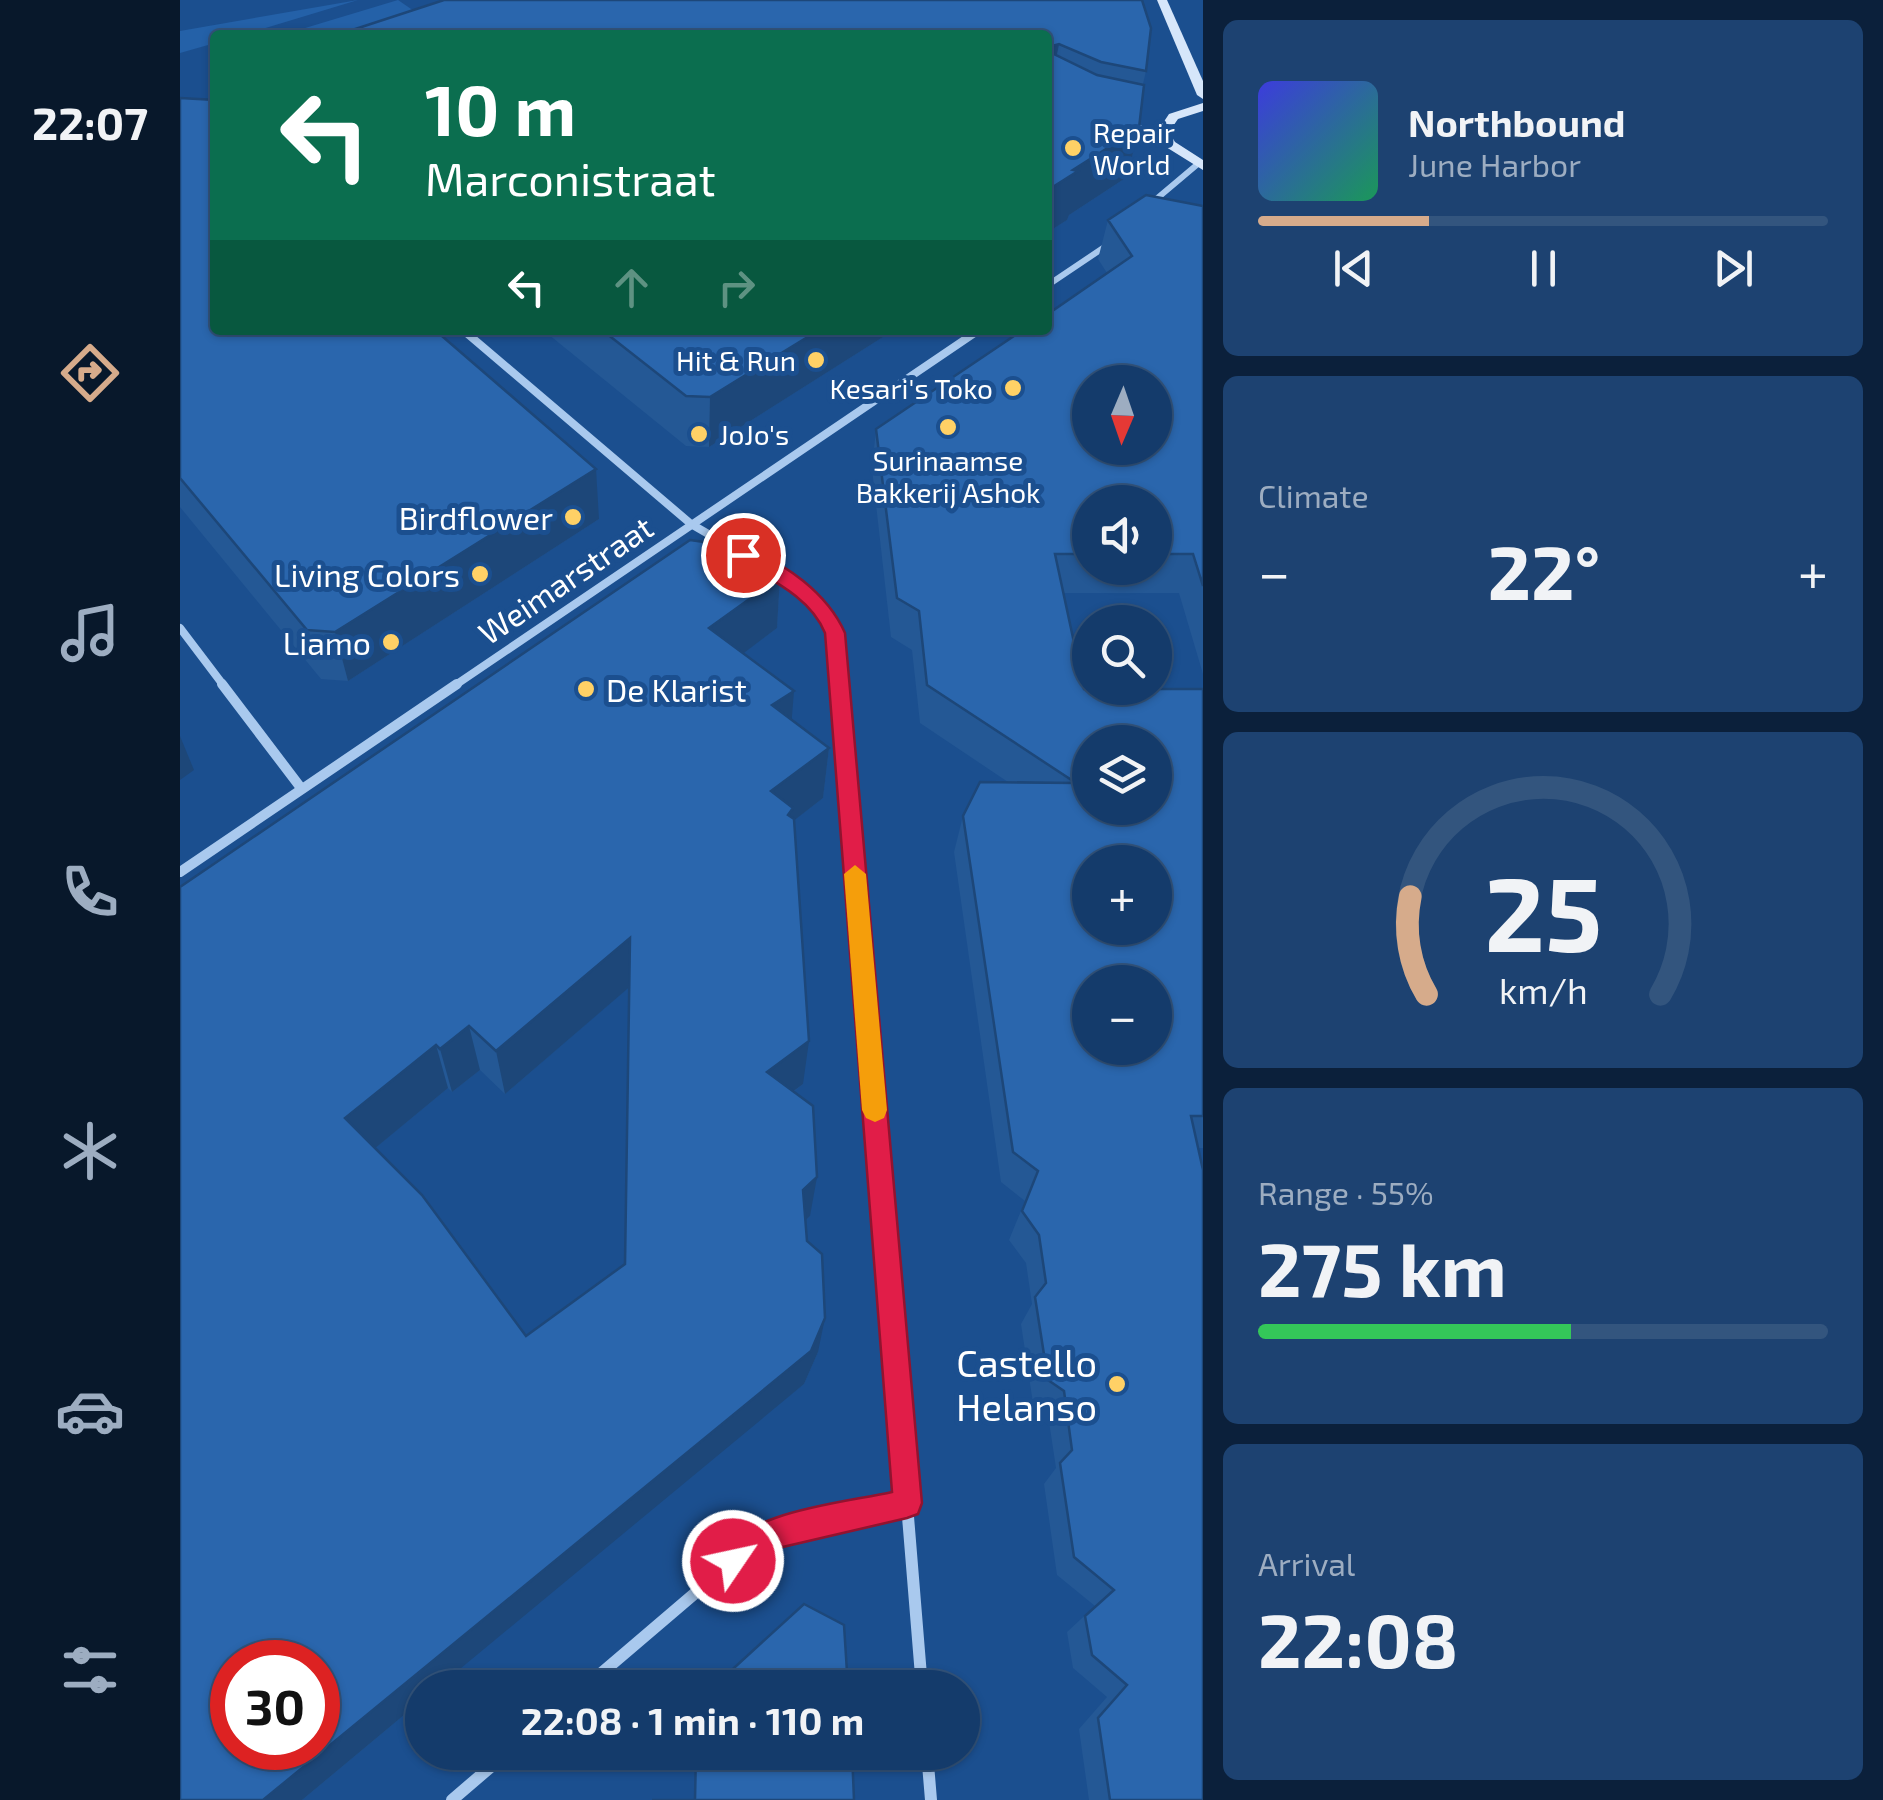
<!DOCTYPE html>
<meta charset="utf-8">
<style>
body{margin:0;font-family:"Exo 2",sans-serif;background:#1d4271;color:#f1f3f6;height:100vh;display:flex;flex-direction:column;font-size:38px;white-space:nowrap}
*{box-sizing:border-box;margin:0}
p{font-size:32px;color:#9dadc1}
.icon{flex:none;width:55px;height:55px;fill:none;stroke:currentColor;stroke-width:2;stroke-linecap:round;stroke-linejoin:round}
.map{position:relative;flex:1;overflow:hidden}
.side{display:flex;flex-direction:column;gap:20px;padding:20px;background:#0b203b;width:680px}
.side>*{flex:none}
.guide{position:absolute;left:30px;top:30px;width:842px;height:305px;border-radius:10px;box-shadow:0 2px 8px #0004,0 0 0 2px #33557e;background:#0b6e4f;color:#fff;overflow:hidden}
.needle{width:65px;rotate:182deg}
.fabs{position:absolute;left:892px;top:365px;display:grid;gap:20px}
.fabs a{display:grid;place-items:center;width:100px;height:100px;border-radius:50%;background:#143b6b;box-shadow:0 2px 8px #0004,0 0 0 2px #33557e;font-size:50px}
.speed{position:absolute;left:30px;top:1640px;display:flex;gap:20px;font-size:50px;font-weight:700;text-align:center}
.speed>*{display:grid;place-content:center;width:130px;height:130px;border-radius:50%;background:#143b6b;box-shadow:0 2px 8px #0004,0 0 0 2px #33557e;line-height:1}
.speed .limit{border:15px solid #d22;background:#fff;color:#111}
.pin{position:absolute;display:grid;place-items:center;width:85px;height:85px;color:#fff;margin:-42px;border:5px solid #fff;border-radius:50%;box-shadow:0 2px 10px #0007}
.me{position:absolute;width:110px;margin:-55px;rotate:56deg;stroke-linejoin:round;filter:drop-shadow(0 0 8px #0008)}
.turn{display:flex;align-items:center;gap:35px;height:210px;padding:0 50px;font-size:45px}
.turn .icon{width:130px;height:130px;stroke-width:2.5}
.turn b{display:block;font-size:70px;line-height:85px}
.lanes{display:flex;align-items:center;height:95px;padding:0 50px;background:#0003;justify-content:center;gap:50px;direction:ltr}
.lanes .off{opacity:.35}
.big{font-size:75px;font-weight:700;line-height:1.1}
.side .widget{flex:1;display:flex;flex-direction:column;justify-content:center;gap:15px;min-width:0;padding:0 35px;border-radius:15px;background:#1d4271}
.side .dial{align-items:center;gap:0}
.dial svg{height:260px;overflow:visible;fill:none;stroke:#33557e;stroke-width:7;stroke-linecap:round;text-anchor:middle}
.dial text{fill:#f1f3f6;stroke:none}
.song{display:flex;align-items:center;gap:30px}
.cover{width:120px;height:120px;border-radius:15px;background:linear-gradient(135deg,hsl(240 70% 55%),hsl(150 70% 35%))}
.played{height:10px;border-radius:5px;background:linear-gradient(90deg,#d6ab8b 30%,#33557e 30%)}
.keys{display:flex;justify-content:space-around;direction:ltr}
.heat{display:flex;justify-content:space-between;align-items:center;font-size:55px;direction:ltr}
.charge{height:15px;border-radius:8px;background:linear-gradient(90deg,#34c759 55%,#33557e 0)}
.trip{position:absolute;left:225px;top:1670px;width:575px;height:100px;border-radius:50px;background:#143b6b;box-shadow:0 2px 8px #0004,0 0 0 2px #33557e;font-weight:700;line-height:100px;text-align:center}
main{display:flex;flex:1;min-height:0}
.tab-bar{display:flex;flex-direction:column;width:180px;justify-content:space-around;align-items:center;background:#08182b;color:#9dadc1}
.tab-bar .icon{width:70px;height:70px}
.tab-bar .current{color:#d6ab8b}
.tab-bar b{font-size:45px;color:#f1f3f6}
.map>svg:first-child{display:block}
.green{fill:#2461a8}
.lines{fill:none;stroke-linecap:round;stroke-linejoin:round}
.street-far3{stroke:#a9c9ee;stroke-width:6}
.street-far2{stroke:#a9c9ee;stroke-width:8}
.street-far1{stroke:#a9c9ee;stroke-width:10}
.street{stroke:#a9c9ee;stroke-width:12}
.secondary{fill:#d6e6fa;fill-rule:evenodd}
.wall{fill:#245895;fill-rule:evenodd}
.shaded-wall{fill:#1d4779}
.building{fill:#2a66ad;stroke:#1d4779;stroke-width:2.5;fill-rule:evenodd}
.route{fill:#e11d48;stroke:#92132f;stroke-width:2.5}
.slow{fill:#f59e0b}
.poi-dot{fill:#ffd166;stroke:#1b4f8f;stroke-width:4}
.labels{text-anchor:middle;dominant-baseline:central;stroke-width:10;stroke-linejoin:round;paint-order:stroke}
.far-poi-label{font-size:28px;fill:#fff;stroke:#1b4f8f;text-anchor:start}
.poi-label{font-size:32px;fill:#fff;stroke:#1b4f8f;text-anchor:end}
.street-label{font-size:32px;fill:#fff;stroke:#1b4f8f}
.near-poi-label{font-size:38px;fill:#fff;stroke:#1b4f8f;text-anchor:end}
</style>
<main>
<nav class="tab-bar">
<b>22:07</b>
<svg class="icon current" aria-label="directions" viewBox="0 0 24 24"><path d="M12 3l9 9-9 9-9-9zM9 14v-3h6M13 9l2 2-2 2"/></svg>
<svg class="icon" aria-label="music" viewBox="0 0 24 24"><path d="M9 18V5l10-2v13"/><circle cx="6" cy="18" r="3"/><circle cx="16" cy="16" r="3"/></svg>
<svg class="icon" aria-label="phone" viewBox="0 0 24 24"><path d="M5 4h4l2 5-3 2q2 4 5 5l2-3 5 2v4C11 20 4 13 5 4z"/></svg>
<svg class="icon" aria-label="climate" viewBox="0 0 24 24"><path d="M12 3v18M4 7l16 10M4 17L20 7"/></svg>
<svg class="icon" aria-label="car" viewBox="0 0 24 24"><path d="M5 17H2v-5l4-1 3-4h7l3 4 3 1v5h-3M9 17h6M6 11h13"/><circle cx="7" cy="17" r="2"/><circle cx="17" cy="17" r="2"/></svg>
<svg class="icon" aria-label="filters" viewBox="0 0 24 24"><path d="M4 7h16M4 17h16"/><circle cx="9" cy="7" r="2"/><circle cx="15" cy="17" r="2"/></svg>
</nav>
<div class="map">
<svg width="1023" height="1800" viewBox="0 0 1023 1800">
<rect width="100%" height="100%" fill="#1b4f8f"/>
<g class="green">
<path d="M178,0L62,35H35V43L0,53V31Z"/>
<path d="M218,0L234,11L157,35H102Z"/>
</g>
<g class="lines">
<g class="street-far3">
<path d="M949,126L983,132"/>
<path d="M968,206L1019,163"/>
<path d="M868,285L929,244"/>
</g>
<g class="street-far2">
<path d="M283,330L511,524L556,550"/>
<path d="M592,572C653,616 653,610 659,686"/>
<path d="M0,628L44,686"/>
<path d="M274,686L799,330"/>
</g>
<g class="street-far1">
<path d="M42,684L121,788"/>
<path d="M659,684L700,1176"/>
<path d="M0,872L277,684"/>
</g>
<g class="street">
<path d="M700,1174L742,1688"/>
<path d="M404,1688L582,1536L727,1503"/>
<path d="M747,1752L751,1800"/>
<path d="M272,1800L328,1752"/>
</g>
<g class="secondary">
<path d="M977,0H987L1023,81V99L1017,95Z"/>
<path d="M1023,103V111L998,119L989,132L995,142L1023,160V170L986,147L977,132L989,114Z"/>
</g>
</g>
<g class="wall">
<path d="M962,0L966,71L963,84L959,128L947,177L889,215L887,220L868,232V35Z"/>
<path d="M0,98L35,330L419,519L168,681L141,679L0,507Z"/>
<path d="M1023,206V674L999,593H883L904,689H1023V1148H1018L1023,1800H909L899,1729L927,1697L893,1668L887,1632L915,1606L877,1575L864,1484L876,1468L868,1415L853,1403L841,1324L852,1304L846,1263L829,1240L845,1201L821,1182L774,852L783,816L828,782L740,723L732,650L711,637L692,469L696,429L927,273L918,259L928,220ZM910,502H975V568H910Z"/>
<path d="M363,330H714L529,447L506,446Z"/>
<path d="M600,577L597,628L563,653L611,720L649,748L643,798L614,820L623,1084L613,1092L630,1216L625,1221L638,1352L624,1384L242,1688V1700L122,1800H0V887ZM449,987L445,1264L346,1336L195,1148L268,1088L272,1092L300,1070L325,1094Z"/>
</g>
<g class="shaded-wall">
<path d="M879,44L870,91L868,67L872,46Z"/>
<path d="M959,128L947,177L889,215L887,220L868,232V189L893,170Z"/>
<path d="M639,330H714L529,447L530,397Z"/>
<path d="M416,469L419,519L168,681L155,632Z"/>
<path d="M600,577L597,628L528,680L529,628Z"/>
<path d="M614,691L610,741L592,705Z"/>
<path d="M0,736L14,770L0,780Z"/>
<path d="M649,748L643,798L612,822L591,791Z"/>
<path d="M450,938L453,984L325,1094L316,1051Z"/>
<path d="M289,1026L300,1070L272,1092L260,1049Z"/>
<path d="M629,1041L623,1084L583,1114L587,1072Z"/>
<path d="M256,1045L268,1088L182,1159L165,1118Z"/>
<path d="M637,1177L630,1216L617,1229L623,1190Z"/>
<path d="M645,1318L638,1352L624,1384L257,1688H242V1700L122,1800H83Z"/>
</g>
<g class="building">
<path d="M264,0H962L971,28L966,71L921,62L879,44L872,46L870,52L917,75L964,85L959,128L893,170L898,171L868,190V35H157Z"/>
<path d="M0,98L35,100V330H255L416,469L155,632L127,630L0,478Z"/>
<path d="M966,195L1023,206V586L1013,554H975V502H910V554H875L904,689H1023V1116H1011L1023,1170V1800H930L918,1718L947,1685L912,1655L905,1616L934,1590L894,1557L880,1463L892,1450L884,1391L868,1380L855,1297L866,1283L859,1235L842,1211L858,1171L833,1152L783,816L800,782L896,783L747,685L739,611L717,598L696,429L843,330H868V314L952,256L928,220ZM910,382H975V448H910ZM910,742H975V808H910ZM910,862H975V928H910ZM910,982H975V1048H910Z"/>
<path d="M422,330H639L530,397L506,396Z"/>
<path d="M510,540L559,547L600,577L529,628L614,691L592,705L649,748L591,791L613,808L608,815L614,819L629,1041L587,1072L633,1106L637,1177L623,1190L627,1241L642,1254L645,1318L631,1351L83,1800H0V887ZM450,938L445,1264L346,1336L242,1195L165,1118L256,1045L260,1049L289,1026L316,1051ZM52,1662H138V1748H52Z"/>
<path d="M624,1604L664,1625L668,1688H532Z"/>
<path d="M516,1752H672L674,1800H472H515Z"/>
</g>
<path class="route" d="M563,548C604,561 648,594 665,633L742,1503L738,1514L727,1518L590,1550L553,1576L542,1572L538,1561C559,1511 663,1503 712,1492L645,633C630,596 589,579 556,559V550Z"/>
<path class="slow" d="M675,865L686,874L707,1110L704,1118L695,1122L686,1118L682,1110L664,874Z"/>
<g class="poi-dot">
<circle cx="893" cy="148" r="10"/>
<circle cx="636" cy="360" r="10"/>
<circle cx="833" cy="388" r="10"/>
<circle cx="768" cy="427" r="10"/>
<circle cx="519" cy="434" r="10"/>
<circle cx="393" cy="517" r="10"/>
<circle cx="300" cy="574" r="10"/>
<circle cx="211" cy="642" r="10"/>
<circle cx="406" cy="689" r="10"/>
<circle cx="937" cy="1384" r="10"/>
</g>
<g class="labels">
<g class="far-poi-label">
<text x="913" y="132">Repair<tspan x="913" dy="32">World</tspan></text>
<text x="616" y="360" text-anchor="end">Hit &amp; Run</text>
<text x="813" y="388" text-anchor="end">Kesari's Toko</text>
<text x="539" y="434">JoJo's</text>
<text x="768" y="460" text-anchor="middle">Surinaamse<tspan x="768" dy="32">Bakkerij Ashok</tspan></text>
</g>
<g class="poi-label">
<text x="373" y="517">Birdflower</text>
<text x="280" y="574">Living Colors</text>
<text x="191" y="642">Liamo</text>
<text x="426" y="689" text-anchor="start">De Klarist</text>
</g>
<g class="street-label">
<text transform="translate(385 579) rotate(-34)">Weimarstraat</text>
</g>
<g class="near-poi-label">
<text x="917" y="1362">Castello<tspan x="917" dy="44">Helanso</tspan></text>
</g>
</g>
</svg>
<div class="fabs">
<a><svg class="needle" viewBox="-14 -14 28 28"><path d="M0-13l5 13h-10z" fill="#e53935"/><path d="M0 13l5-13h-10z" fill="#9dadc1"/></svg></a>
<a><svg class="icon" aria-label="sound" viewBox="0 0 24 24"><path d="M4 9h4l5-4v14l-5-4H4zM17 9q2 3 0 6"/></svg></a>
<a><svg class="icon" aria-label="search" viewBox="0 0 24 24"><circle cx="10" cy="10" r="6"/><path d="M15 15l6 6"/></svg></a>
<a><svg class="icon" aria-label="layers" viewBox="0 0 24 24"><path d="M12 4l9 5-9 5-9-5zM3 14l9 5 9-5"/></svg></a>
<a>+</a>
<a>−</a>
</div>
<div class="speed"><div class="limit">30</div></div>
<div class="pin" style="left:563px;top:555px;background:#d93025"><svg class="icon" aria-label="arrive" viewBox="0 0 24 24"><path d="M6 21V4h12l-3 4 3 4H6"/></svg></div>
<svg class="me" style="left:553px;top:1561px" viewBox="-20 -20 40 40"><circle r="17" fill="#e11d48" stroke="#fff" stroke-width="3"/><path d="M0-11L8 9 0 5-8 9z" fill="#fff"/></svg>
<div class="trip">22:08 · 1 min · 110 m</div>
<div class="guide">
<div class="turn"><svg class="icon" aria-label="left" viewBox="0 0 24 24"><path d="M17 20v-9H6M10 6l-5 5 5 5"/></svg><div><b>10 m</b>Marconistraat</div></div>
<div class="lanes"><svg class="icon" aria-label="left" viewBox="0 0 24 24"><path d="M17 20v-9H6M10 6l-5 5 5 5"/></svg><svg class="icon off" aria-label="ahead" viewBox="0 0 24 24"><path d="M12 20V5M6 11l6-6 6 6"/></svg><svg class="icon off" aria-label="right" viewBox="0 0 24 24"><path d="M7 20v-9h11M14 6l5 5-5 5"/></svg></div>
</div>
</div>
<section class="side">
<div class="widget">
<div class="song"><i class="cover"></i><div><b>Northbound</b><p>June Harbor</p></div></div>
<div class="played"></div>
<div class="keys"><svg class="icon" aria-label="previous" viewBox="0 0 24 24"><path d="M18 5L8 12l10 7zM5 5v14"/></svg><svg class="icon" aria-label="pause" viewBox="0 0 24 24"><path d="M8 5v14M16 5v14"/></svg><svg class="icon" aria-label="next" viewBox="0 0 24 24"><path d="M6 5l10 7-10 7zM19 5v14"/></svg></div>
</div>
<div class="widget"><p>Climate</p>
<div class="heat"><a>−</a><b class="big">22°</b><a>+</a></div>
</div>
<div class="widget dial"><svg viewBox="0 0 100 80">
<path d="M14 69A42 42 0 1 1 86 69"/>
<path d="M14 69A42 42 0 0 1 9 39" stroke="#d6ab8b"/>
<text x="50" y="56" font-size="32" font-weight="700">25</text>
<text x="50" y="72" font-size="11">km/h</text>
</svg></div>
<div class="widget"><p>Range · 55%</p><b class="big">275 km</b><div class="charge"></div></div>
<div class="widget"><p>Arrival</p><b class="big">22:08</b></div>
</section>
</main>
